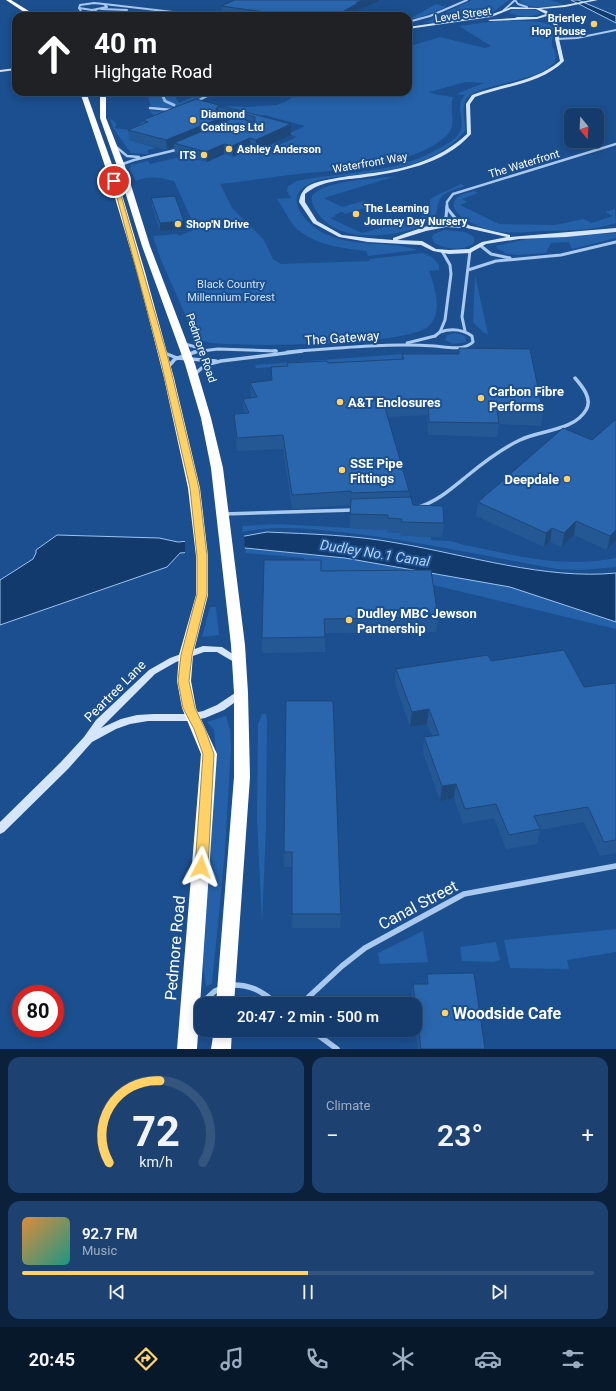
<!DOCTYPE html>
<meta charset="utf-8">
<style>
body{margin:0;font-family:Roboto,sans-serif;background:#1d4271;color:#f1f3f6;height:100vh;display:flex;flex-direction:column;font-size:15px;white-space:nowrap}
*{box-sizing:border-box;margin:0}
p{font-size:13px;color:#9dadc1}
.icon{flex:none;width:22px;height:22px;fill:none;stroke:currentColor;stroke-width:2;stroke-linecap:round;stroke-linejoin:round}
.map{position:relative;height:1049px;overflow:hidden}
.sheet{display:flex;flex-direction:column;gap:8px;padding:8px;background:#0b203b;flex:1}
.sheet>*{flex:none}
.hud{position:absolute;left:12px;top:12px;width:400px;height:84px;border-radius:12px;box-shadow:0 2px 10px #0003,0 0 0 1px #33557e;background:#202124;color:#fff;overflow:hidden}
.needle{width:26px;rotate:162deg}
.fabs{position:absolute;left:564px;top:108px;display:grid;gap:8px}
.fabs a{display:grid;place-items:center;width:40px;height:40px;border-radius:8px;background:#143b6b;box-shadow:0 2px 10px #0003,0 0 0 1px #33557e;font-size:20px}
.speed{position:absolute;left:12px;top:985px;display:flex;gap:8px;font-size:20px;font-weight:700;text-align:center}
.speed>*{display:grid;place-content:center;width:52px;height:52px;border-radius:50%;background:#143b6b;box-shadow:0 2px 10px #0003,0 0 0 1px #33557e;line-height:1}
.speed .limit{border:6px solid #d22;background:#fff;color:#111}
.pin{position:absolute;display:grid;place-items:center;width:34px;height:34px;color:#fff;margin:-17px;border:2px solid #fff;border-radius:50%;box-shadow:0 1px 4px #0007}
.me{position:absolute;width:44px;margin:-22px;rotate:4deg;stroke-linejoin:round;filter:drop-shadow(0 0 3px #0008)}
.turn{display:flex;align-items:center;gap:14px;height:84px;padding:0 16px;font-size:18px}
.turn .icon{width:52px;height:52px;stroke-width:2.5}
.turn b{display:block;font-size:28px;line-height:34px}
.big{font-size:30px;font-weight:600;line-height:1.1}
.sheet .card{flex:1;display:flex;flex-direction:column;justify-content:center;gap:6px;min-width:0;padding:0 14px;border-radius:12px;background:#1d4271}
.sheet .dial{align-items:center;gap:0}
.dial svg{height:104px;overflow:visible;fill:none;stroke:#33557e;stroke-width:7;stroke-linecap:round;text-anchor:middle}
.dial text{fill:#f1f3f6;stroke:none}
.song{display:flex;align-items:center;gap:12px}
.cover{width:48px;height:48px;border-radius:6px;background:linear-gradient(135deg,hsl(30 70% 55%),hsl(170 70% 35%))}
.played{height:4px;border-radius:2px;background:linear-gradient(90deg,#ffd166 50%,#33557e 50%)}
.keys{display:flex;justify-content:space-around;direction:ltr}
.heat{display:flex;justify-content:space-between;align-items:center;font-size:22px;direction:ltr}
.sheet .tiles{flex:1;display:grid;gap:8px;grid-template-columns:1fr 1fr}
.card:last-child{grid-column:span 2}
.trip{position:absolute;left:194px;top:997px;width:228px;height:40px;border-radius:12px;background:#143b6b;box-shadow:0 2px 10px #0003,0 0 0 1px #33557e;font-weight:600;line-height:40px;text-align:center}
.tabs{display:flex;height:64px;justify-content:space-around;align-items:center;background:#08182b;color:#9dadc1}
.tabs .icon{width:28px;height:28px}
.tabs .current{color:#ffd166}
.tabs b{font-size:18px;color:#f1f3f6}
.map>svg:first-child{display:block}
.green{fill:#2461a8}
.water{fill:#123a6d;stroke:#9cc4f0}
.pier{fill:#1b4f8f}
.lines{fill:none;stroke-linecap:round;stroke-linejoin:round}
.stream{stroke:#9cc4f0;stroke-width:3}
.street-far4{stroke:#a9c9ee;stroke-width:2}
.street-far3{stroke:#a9c9ee;stroke-width:2.5}
.street-far2{stroke:#a9c9ee;stroke-width:3}
.street-far1{stroke:#a9c9ee;stroke-width:3.5}
.street{stroke:#a9c9ee;stroke-width:5.5}
.secondary{fill:#d6e6fa;fill-rule:evenodd}
.highway{fill:#fff;fill-rule:evenodd}
.wall{fill:#245895}
.shaded-wall{fill:#1d4779}
.building{fill:#2a66ad;stroke:#1d4779}
.route{fill:#ffd166;stroke:#a68842}
.poi-dot{fill:#ffd166;stroke:#1b4f8f;stroke-width:1.5}
.labels{text-anchor:middle;dominant-baseline:central;stroke-width:4;stroke-linejoin:round;paint-order:stroke}
.far-street-label{font-size:11px;fill:#fff;stroke:#1b4f8f}
.far-poi-label{font-size:11px;font-weight:bold;fill:#fff;stroke:#1b4f8f;text-anchor:start}
.far-park-label{font-size:11px;fill:#cfe3fa;stroke:#1b4f8f}
.street-label{font-size:13px;fill:#fff;stroke:#1b4f8f}
.poi-label{font-size:13px;font-weight:bold;fill:#fff;stroke:#1b4f8f;text-anchor:start}
.water-label{font-size:14px;font-style:italic;fill:#b5d3f5;stroke:#1b4f8f}
.near-street-label{font-size:16px;fill:#fff;stroke:#1b4f8f}
.near-poi-label{font-size:16px;font-weight:bold;fill:#fff;stroke:#1b4f8f;text-anchor:start}
</style>
<div class="map">
<svg width="616" height="1049" viewBox="0 0 616 1049">
<rect width="100%" height="100%" fill="#1b4f8f"/>
<g class="green">
<path d="M472,0H509L492,13L486,15L432,23L425,22L447,13H445Z"/>
<path d="M521,0H551L563,4C551,6 530,10 520,2Z"/>
<path d="M436,4L446,7L419,18L410,19Z"/>
<path d="M526,9L536,10L541,14L526,17L508,13L512,10Z"/>
<path d="M496,21C506,21 550,19 553,28C555,32 551,41 552,46C577,80 480,81 467,98C460,107 466,121 465,131C439,163 393,171 354,175C339,177 321,177 307,185C281,200 310,228 328,235C357,248 388,240 417,250L368,256L366,251C341,248 312,245 294,226C288,218 283,208 277,199L291,198L287,191L288,186L297,181C346,171 396,174 440,148C446,144 453,141 458,135C468,123 453,107 465,95L456,94L484,83L466,82L429,92C437,96 444,95 453,97C449,108 457,125 448,134C417,166 340,170 298,174C272,177 246,181 220,184L232,208L264,240L273,259L281,264L370,261L369,259L423,253L432,257L439,265V270L429,271C435,287 443,313 429,326C408,346 246,347 212,343C206,342 200,340 195,337L161,260L153,236L178,234L179,236L196,229L174,181C160,178 149,175 136,181L130,169L131,165L148,161L150,164L184,156L207,162L225,154L250,149L257,150L274,143L281,144L297,137L288,134L305,126L264,115L248,122L198,105L246,107L277,105L285,102L300,92H408V42L414,45L440,37L485,48L491,46L459,26Z"/>
<path d="M111,92H173L179,103L203,92H210C192,101 172,114 151,106L147,94L110,97Z"/>
<path d="M149,111L169,112L129,140L156,148L147,150L149,154L131,153L113,128L110,118L117,124L114,128L130,130L154,115Z"/>
<path d="M396,176L324,198L342,207L364,201L372,206L345,214L342,212L334,215L336,216L330,218L362,233L420,217L429,210L430,200L435,196L461,184L465,186C457,189 442,192 439,201C436,209 439,214 431,220C409,237 348,243 326,222C319,216 310,205 312,196C325,179 374,180 396,176Z"/>
<path d="M474,191L478,193L462,199L467,202L460,205L499,224L555,225L584,219L592,223L613,216L605,212L615,209L616,223C592,231 568,230 543,231C527,232 510,234 494,231C483,229 446,215 455,200C458,194 468,193 474,191Z"/>
<path d="M444,230L465,232L474,237V243C463,252 445,249 434,243L432,237L434,234Z"/>
<path d="M616,233V238L572,249L569,242L551,243L546,253L518,255L503,253L505,252L496,248L498,247L495,246L527,239Z"/>
<path d="M475,275L488,334L484,333L473,322Z"/>
<path d="M456,333L465,336L466,342L453,344L445,340L447,335Z"/>
<path d="M417,353L447,354L442,358L256,368L255,365Z"/>
<path d="M278,524L387,530V532L401,533V535L431,537V540L451,541L464,545C516,555 562,569 616,558V567L582,570L557,569C484,556 413,540 340,532C307,529 275,525 242,532L243,526Z"/>
<path d="M245,548L345,558L510,587L616,622V629L429,584L305,574L304,558L246,553Z"/>
<path d="M210,607H216L219,635L202,637Z"/>
<path d="M262,714H266L267,720L266,827L262,924L257,818L258,724Z"/>
<path d="M226,716L230,730L231,746L225,851L212,984L206,986L202,957L216,752L214,730L207,722Z"/>
<path d="M616,929V952L567,960L569,969L510,968L504,940Z"/>
<path d="M423,931L428,962L380,964L378,953Z"/>
<path d="M496,942L500,960L493,962L462,961L460,947Z"/>
</g>
<g class="water">
<path d="M571,0H578L616,16V23Z"/>
<path d="M267,532C310,534 355,535 397,543C467,555 546,580 616,573V622L510,587L345,558L245,548L180,553L167,567L0,625V580L33,559L36,553V550L57,535L159,538L178,542L245,536Z"/>
</g>
<path class="pier" d="M244,534L245,550L185,555V539Z"/>
<g class="lines">
<path class="stream" d="M161,92L165,101L174,105"/>
<g class="street-far4">
<path d="M515,0L518,4L527,7"/>
<path d="M94,3L104,4L107,7L92,10L79,8L80,5Z"/>
<path d="M104,4L173,12"/>
<path d="M79,8L84,16"/>
<path d="M101,9L127,10"/>
<path d="M504,10L515,0"/>
<path d="M172,12L185,13L181,16"/>
<path d="M157,14L167,15"/>
<path d="M94,16L93,14L96,10"/>
<path d="M408,22L430,16L467,0"/>
<path d="M557,39L577,38L616,30"/>
</g>
<g class="street-far3">
<path d="M195,102L215,92"/>
<path d="M150,108L172,110"/>
<path d="M115,146L127,156L139,157"/>
<path d="M120,165L134,160L180,149"/>
<path d="M447,207V202L453,194L616,144"/>
</g>
<g class="street-far2">
<path d="M447,208L455,218L469,227"/>
<path d="M436,226L446,217L447,206"/>
<path d="M481,246L491,254L510,258"/>
<path d="M468,270L496,261L561,255L616,242"/>
<path d="M465,331L462,317L470,251"/>
<path d="M435,336L440,332L445,320L451,274L450,265L442,251"/>
<path d="M407,343L435,336"/>
<path d="M185,344L203,349"/>
<path d="M194,352L218,349L276,351"/>
<path d="M287,352C337,348 386,343 435,346C447,347 464,351 473,342L472,336C462,329 452,328 440,332"/>
</g>
<g class="street-far1">
<path d="M274,351H276"/>
<path d="M162,352L177,358L216,361"/>
<path d="M168,367L175,359L198,351"/>
<path d="M194,375L205,365L221,361L302,351"/>
<path d="M419,507C438,501 452,488 467,476C484,462 501,449 520,440C540,430 574,431 586,410C593,399 582,386 575,378"/>
<path d="M223,514L354,510"/>
</g>
<g class="street">
<path d="M230,985C250,984 262,991 277,1004"/>
<path d="M301,1004L342,966L365,948L464,894L616,866"/>
<path d="M196,1008L215,991L222,988"/>
<path d="M311,1030L337,1049"/>
</g>
<g class="secondary">
<path d="M591,0H598L565,7L541,9L547,11L560,28L559,39L564,61C541,84 504,86 475,97L470,104L471,134C444,165 399,172 360,178C340,180 321,181 305,194V202L317,221L342,235L368,238L393,240V238C410,232 428,224 446,223C467,223 490,231 510,235V237L616,228V232L566,237L519,239L486,244L470,253L449,254L433,251L421,245L368,242L339,237L313,223L299,202C300,195 303,189 310,185C320,180 338,178 349,176C372,173 396,171 418,163C436,157 453,147 467,134L466,104L472,95C501,84 535,82 560,61L555,39L556,28L547,16L537,19L490,21L488,20L515,18L517,17H537L546,14L536,9H511L491,17L408,29V27L490,15L511,7L538,8L565,5ZM446,227L467,228L507,237L482,242L469,249L449,250L436,249L422,241L397,240L426,231Z"/>
<path d="M16,68V70L0,72V70Z"/>
<path d="M203,646L222,647L242,660L244,662L242,664L239,665L217,652H204L176,662L155,674L101,728L121,719L137,715L154,714H189L203,711L217,705L241,689L244,690L246,693L244,696L224,710L205,718L189,721H148L130,724L116,729L92,742L68,769L4,832L0,834V822L60,763L84,737L96,720L149,670L170,658Z"/>
</g>
<g class="highway">
<path d="M6,0H11L37,16H30Z"/>
<path d="M80,92H86L118,181L145,272L174,378L200,488L208,556V595L193,655L191,681L196,708L217,754L197,1049H177L201,754L182,708L177,681L179,655L196,595V556L188,488L164,378L137,272L110,181Z"/>
<path d="M100,92H106V118L125,166L150,246L195,364L211,418L223,468L245,645L248,693L250,777L234,1004H216L234,777V693L231,645L211,468L201,418L185,364L142,246L117,166L100,118Z"/>
<path d="M214,1030H232L231,1049H211Z"/>
</g>
</g>
<g class="wall">
<path d="M375,3L358,10V12L351,16H228L222,15L221,6Z"/>
<path d="M196,99L291,124V135L257,151L250,149L233,157L224,154L207,162L175,153L174,147L167,150L129,140L128,130L143,124V120Z"/>
<path d="M151,198L185,229L160,231L152,206Z"/>
<path d="M459,348L543,412L541,426L499,424L497,437L428,435L427,415L388,417L409,491V498L413,505L444,523L442,537L400,536L401,533L387,532V530L350,528V505L292,509L283,449L237,451L234,414L244,413L243,399L251,398V396L250,383L271,380V367L287,366V363H328L401,360L402,354H458Z"/>
<path d="M616,419V540L607,550L574,535L562,547L550,542L544,547L476,516L478,502L592,440Z"/>
<path d="M321,571L438,617L436,632L325,633V652L262,653V638Z"/>
<path d="M491,661L584,687L616,683V853L600,856L584,822L540,830L537,844L506,849L494,818L463,824L454,798L440,801L423,752L424,737L432,736L427,724L410,727L395,683L396,669Z"/>
<path d="M286,701L341,914L340,928H292V867H284Z"/>
<path d="M427,974L485,1049H418L415,1027V1004H412L411,998L413,984H426Z"/>
</g>
<g class="shaded-wall">
<path d="M362,0H380L375,3L358,10V12L351,16H335L356,3Z"/>
<path d="M218,106L219,116L216,109Z"/>
<path d="M228,115V125L174,143V147L167,150L166,140Z"/>
<path d="M291,124V135L257,151L256,140Z"/>
<path d="M250,138V149L233,157L232,146Z"/>
<path d="M224,144V154L207,162L206,152Z"/>
<path d="M184,221L185,229L160,231V223Z"/>
<path d="M576,521L574,535L562,547L564,533Z"/>
<path d="M552,528L550,542L544,547L546,533Z"/>
<path d="M616,530V540L607,550L610,536Z"/>
<path d="M429,709L427,724L410,727L412,712Z"/>
<path d="M456,784L454,798L440,801L442,786Z"/>
</g>
<g class="building">
<path d="M235,0H362L356,3H358L335,16H295L221,6Z"/>
<path d="M196,99L291,124L256,140L250,138L232,146L224,144L206,152L174,143L236,117L252,122L255,121V117L218,106L216,109L217,111L228,115L166,140L128,130L148,122L143,120Z"/>
<path d="M175,196L184,221L160,223L151,198Z"/>
<path d="M459,348L530,349L543,412L497,411L499,423L429,422L428,402L384,404L409,491L351,493V491L292,495L283,435L237,438L234,414L249,413L243,399L257,397L250,383L272,380L271,367L288,366L287,363L327,361L328,363L404,359L402,354H459Z"/>
<path d="M616,419V530L610,536L576,521L564,533L552,528L546,533L478,502L563,428L592,440Z"/>
<path d="M411,497L413,505L443,506L444,523L401,522L402,519L388,518V515L350,514L351,499Z"/>
<path d="M264,560H321V571L431,570L438,617L324,619L325,637L262,638Z"/>
<path d="M564,650L584,687L616,683V840L604,842L588,807L534,816L540,829L509,835L496,804L465,809L456,784L442,786L424,737L439,735L429,709L412,712L396,669L488,655L491,661Z"/>
<path d="M286,701H333L341,914H292V852H284Z"/>
<path d="M474,973L485,1049H421L413,984H428L427,974Z"/>
</g>
<path class="route" d="M112,179L117,181L169,362L199,488L207,556V594L192,655L189,681L195,708L205,729L214,754L208,867L206,871L201,873L197,871L195,867L203,754L194,729L183,708L178,681L181,655L197,594V556L190,488L161,362Z"/>
<g class="poi-dot">
<circle cx="594" cy="24" r="4"/>
<circle cx="193" cy="120" r="4"/>
<circle cx="229" cy="149" r="4"/>
<circle cx="204" cy="155" r="4"/>
<circle cx="356" cy="214" r="4"/>
<circle cx="178" cy="224" r="4"/>
<circle cx="481" cy="398" r="4"/>
<circle cx="340" cy="402" r="4"/>
<circle cx="342" cy="470" r="4"/>
<circle cx="567" cy="479" r="4"/>
<circle cx="349" cy="620" r="4"/>
<circle cx="445" cy="1013" r="4"/>
</g>
<g class="labels">
<g class="far-street-label">
<text transform="translate(463 15) rotate(-8)">Level Street</text>
<text transform="translate(370 163) rotate(-10)">Waterfront Way</text>
<text transform="translate(524 164) rotate(-17)">The Waterfront</text>
<text transform="translate(201 348) rotate(71)">Pedmore Road</text>
</g>
<g class="far-poi-label">
<text x="586" y="18" text-anchor="end">Brierley<tspan x="586" dy="13">Hop House</tspan></text>
<text x="201" y="114">Diamond<tspan x="201" dy="13">Coatings Ltd</tspan></text>
<text x="237" y="149">Ashley Anderson</text>
<text x="196" y="155" text-anchor="end">ITS</text>
<text x="364" y="208">The Learning<tspan x="364" dy="13">Journey Day Nursery</tspan></text>
<text x="186" y="224">Shop'N Drive</text>
</g>
<g class="far-park-label">
<text x="231" y="284">Black Country<tspan x="231" dy="13">Millennium Forest</tspan></text>
</g>
<g class="street-label">
<text transform="translate(342 338) rotate(-4)">The Gateway</text>
<text transform="translate(115 691) rotate(-45)">Peartree Lane</text>
</g>
<g class="poi-label">
<text x="489" y="391">Carbon Fibre<tspan x="489" dy="15">Performs</tspan></text>
<text x="348" y="402">A&amp;T Enclosures</text>
<text x="350" y="463">SSE Pipe<tspan x="350" dy="15">Fittings</tspan></text>
<text x="559" y="479" text-anchor="end">Deepdale</text>
<text x="357" y="613">Dudley MBC Jewson<tspan x="357" dy="15">Partnership</tspan></text>
</g>
<g class="water-label">
<text transform="translate(375 553) rotate(9)">Dudley No.1 Canal</text>
</g>
<g class="near-street-label">
<text transform="translate(418 905) rotate(-28)">Canal Street</text>
<text transform="translate(175 948) rotate(-85)">Pedmore Road</text>
</g>
<g class="near-poi-label">
<text x="453" y="1013">Woodside Cafe</text>
</g>
</g>
</svg>
<div class="fabs">
<a><svg class="needle" viewBox="-14 -14 28 28"><path d="M0-13l5 13h-10z" fill="#e53935"/><path d="M0 13l5-13h-10z" fill="#9dadc1"/></svg></a>
</div>
<div class="speed"><div class="limit">80</div></div>
<div class="pin" style="left:114px;top:181px;background:#d93025"><svg class="icon" aria-label="arrive" viewBox="0 0 24 24"><path d="M6 21V4h12l-3 4 3 4H6"/></svg></div>
<svg class="me" style="left:201px;top:867px" viewBox="-20 -20 40 40"><path d="M0-17L14 15 0 8-14 15z" fill="#ffd166" stroke="#fff" stroke-width="4"/></svg>
<div class="trip">20:47 · 2 min · 500 m</div>
<div class="hud">
<div class="turn"><svg class="icon" aria-label="ahead" viewBox="0 0 24 24"><path d="M12 20V5M6 11l6-6 6 6"/></svg><div><b>40 m</b>Highgate Road</div></div>
</div>
</div>
<section class="sheet">
<div class="tiles">
<div class="card dial"><svg viewBox="0 0 100 80">
<path d="M14 69A42 42 0 1 1 86 69"/>
<path d="M14 69A42 42 0 0 1 53 6" stroke="#ffd166"/>
<text x="50" y="56" font-size="32" font-weight="700">72</text>
<text x="50" y="72" font-size="11">km/h</text>
</svg></div>
<div class="card"><p>Climate</p>
<div class="heat"><a>−</a><b class="big">23°</b><a>+</a></div>
</div>
<div class="card">
<div class="song"><i class="cover"></i><div><b>92.7 FM</b><p>Music</p></div></div>
<div class="played"></div>
<div class="keys"><svg class="icon" aria-label="previous" viewBox="0 0 24 24"><path d="M18 5L8 12l10 7zM5 5v14"/></svg><svg class="icon" aria-label="pause" viewBox="0 0 24 24"><path d="M8 5v14M16 5v14"/></svg><svg class="icon" aria-label="next" viewBox="0 0 24 24"><path d="M6 5l10 7-10 7zM19 5v14"/></svg></div>
</div>
</div>
</section>
<nav class="tabs">
<b>20:45</b>
<svg class="icon current" aria-label="directions" viewBox="0 0 24 24"><path d="M12 3l9 9-9 9-9-9zM9 14v-3h6M13 9l2 2-2 2"/></svg>
<svg class="icon" aria-label="music" viewBox="0 0 24 24"><path d="M9 18V5l10-2v13"/><circle cx="6" cy="18" r="3"/><circle cx="16" cy="16" r="3"/></svg>
<svg class="icon" aria-label="phone" viewBox="0 0 24 24"><path d="M5 4h4l2 5-3 2q2 4 5 5l2-3 5 2v4C11 20 4 13 5 4z"/></svg>
<svg class="icon" aria-label="climate" viewBox="0 0 24 24"><path d="M12 3v18M4 7l16 10M4 17L20 7"/></svg>
<svg class="icon" aria-label="car" viewBox="0 0 24 24"><path d="M5 17H2v-5l4-1 3-4h7l3 4 3 1v5h-3M9 17h6M6 11h13"/><circle cx="7" cy="17" r="2"/><circle cx="17" cy="17" r="2"/></svg>
<svg class="icon" aria-label="filters" viewBox="0 0 24 24"><path d="M4 7h16M4 17h16"/><circle cx="9" cy="7" r="2"/><circle cx="15" cy="17" r="2"/></svg>
</nav>
